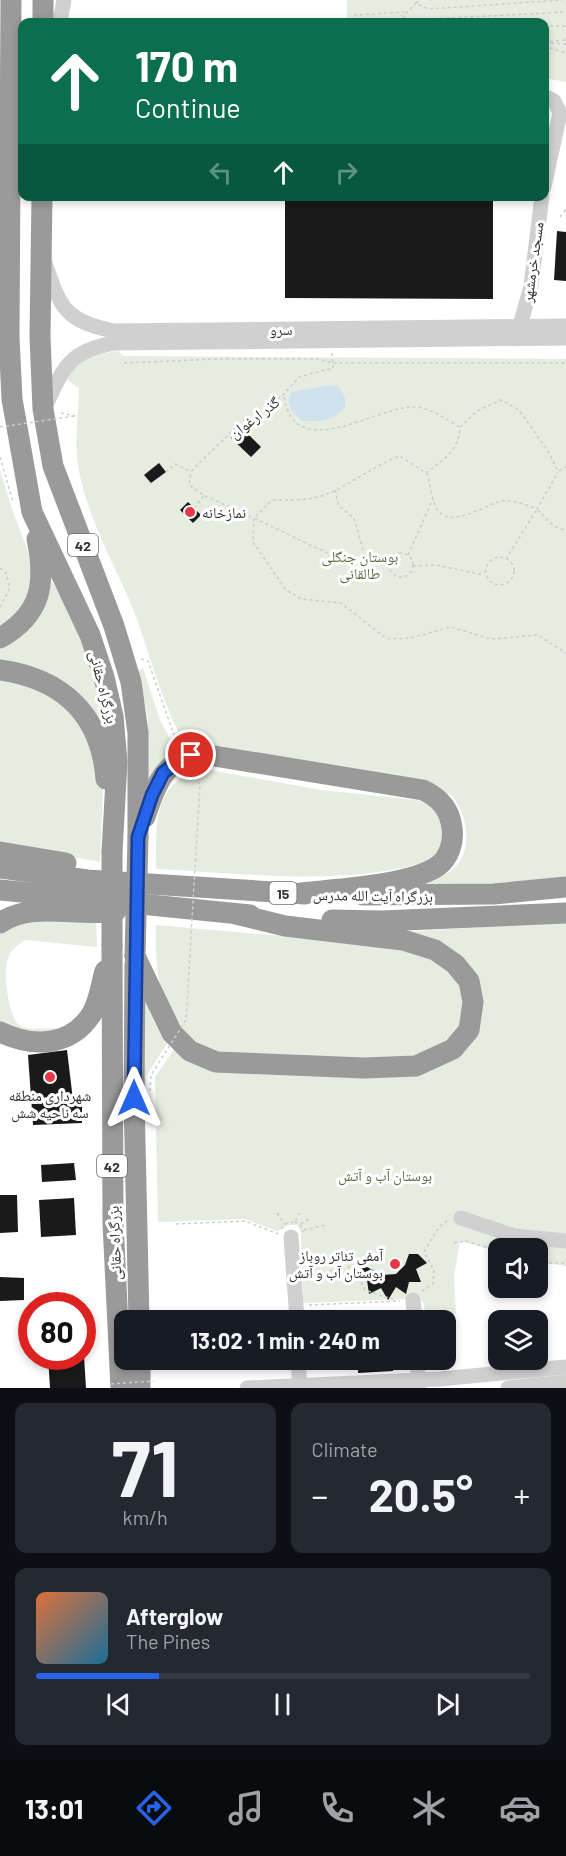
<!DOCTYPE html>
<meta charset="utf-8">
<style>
body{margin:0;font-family:Barlow,"Noto Naskh Arabic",sans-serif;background:#242831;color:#f1f3f6;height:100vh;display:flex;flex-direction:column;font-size:22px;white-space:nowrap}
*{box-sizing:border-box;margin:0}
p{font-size:20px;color:#9ea1a6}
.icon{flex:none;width:33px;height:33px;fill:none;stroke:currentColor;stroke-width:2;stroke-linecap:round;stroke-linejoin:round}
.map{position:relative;height:1388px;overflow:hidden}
.panel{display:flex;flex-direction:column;gap:15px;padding:15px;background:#0d0f14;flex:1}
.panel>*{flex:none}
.hud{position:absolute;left:18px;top:18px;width:531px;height:183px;border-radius:12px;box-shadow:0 3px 9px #0003;background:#0b6e4f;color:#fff;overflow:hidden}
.fabs{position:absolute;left:488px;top:1238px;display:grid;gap:12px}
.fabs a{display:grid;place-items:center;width:60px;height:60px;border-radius:12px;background:#171b24;box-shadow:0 3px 9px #0003;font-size:30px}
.speed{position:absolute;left:18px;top:1292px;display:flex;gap:12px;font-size:30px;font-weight:700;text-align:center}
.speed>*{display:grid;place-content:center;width:78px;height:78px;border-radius:50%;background:#171b24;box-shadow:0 3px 9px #0003;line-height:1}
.speed .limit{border:9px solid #d22;background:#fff;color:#111}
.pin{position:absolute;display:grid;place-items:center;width:51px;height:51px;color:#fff;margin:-26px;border:3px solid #fff;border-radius:50%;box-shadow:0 2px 6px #0007}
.me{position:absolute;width:66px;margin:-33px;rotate:0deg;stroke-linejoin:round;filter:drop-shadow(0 0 4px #0008)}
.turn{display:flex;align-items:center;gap:21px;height:126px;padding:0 18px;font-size:27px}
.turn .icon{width:78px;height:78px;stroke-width:2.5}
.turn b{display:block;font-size:42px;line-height:51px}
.lanes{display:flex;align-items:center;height:57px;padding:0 18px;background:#0003;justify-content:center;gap:30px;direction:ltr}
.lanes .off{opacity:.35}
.big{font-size:45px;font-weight:700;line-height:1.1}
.panel .widget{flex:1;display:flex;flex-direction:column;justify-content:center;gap:9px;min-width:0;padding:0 21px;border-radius:12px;background:#242831}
.panel .dial{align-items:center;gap:0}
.dial b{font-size:78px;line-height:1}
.song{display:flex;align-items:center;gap:18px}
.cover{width:72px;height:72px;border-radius:9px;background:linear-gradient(135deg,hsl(20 70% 55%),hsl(200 70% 35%))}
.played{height:6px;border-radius:3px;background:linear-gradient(90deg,#2563eb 25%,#363941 25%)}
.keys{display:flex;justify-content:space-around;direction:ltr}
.heat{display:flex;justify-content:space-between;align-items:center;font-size:33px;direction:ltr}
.panel .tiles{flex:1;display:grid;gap:15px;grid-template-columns:1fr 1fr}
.widget:last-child{grid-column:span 2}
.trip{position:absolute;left:114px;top:1310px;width:342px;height:60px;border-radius:12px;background:#171b24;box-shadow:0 3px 9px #0003;font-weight:700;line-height:60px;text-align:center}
.dock{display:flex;height:96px;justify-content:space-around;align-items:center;background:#090b0e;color:#9ea1a6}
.dock .icon{width:42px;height:42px}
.dock .on{color:#2563eb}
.dock b{font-size:27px;color:#f1f3f6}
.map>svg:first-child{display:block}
.green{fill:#e6ecdf}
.water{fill:#cfe2ee}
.building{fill:#1a1a1a}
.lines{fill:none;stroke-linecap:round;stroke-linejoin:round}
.path{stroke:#cdcdcd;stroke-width:1.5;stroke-dasharray:3 3;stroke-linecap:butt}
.minor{stroke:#d0d0d0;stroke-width:15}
.highway{stroke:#9a9a9a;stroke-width:21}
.path-bridge{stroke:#cdcdcd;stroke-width:1.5;stroke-dasharray:3 3;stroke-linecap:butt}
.highway-bridge{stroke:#9a9a9a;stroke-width:21}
.route-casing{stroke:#184099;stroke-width:15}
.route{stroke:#2563eb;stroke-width:10}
.poi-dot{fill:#e63946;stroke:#fff;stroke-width:2}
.labels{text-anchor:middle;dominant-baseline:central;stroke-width:6;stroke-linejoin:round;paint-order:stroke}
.shield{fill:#fff;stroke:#707070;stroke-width:1.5}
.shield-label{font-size:14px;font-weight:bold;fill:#333}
.street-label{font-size:15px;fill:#333;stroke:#fff}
.poi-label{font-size:15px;fill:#333;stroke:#fff;text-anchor:start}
.park-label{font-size:15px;fill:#56703f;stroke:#fff}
</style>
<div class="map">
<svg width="566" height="1388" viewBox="0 0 566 1388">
<rect width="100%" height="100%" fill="#fff"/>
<g class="green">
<path d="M347,0H566V82L545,78L544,22H347Z"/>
<path d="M118,351L124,356L566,359V877L480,888L414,889C428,883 444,878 455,867C474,849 467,810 450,794L191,748C169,730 147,644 135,614C116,566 86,517 78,465C74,439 79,413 79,388L67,380C76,360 97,354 118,351Z"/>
<path d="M0,470C5,485 9,500 14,515C32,560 47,594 0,627Z"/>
<path d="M52,581L79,630L96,676L109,734L91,717L0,667V647L45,603Z"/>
<path d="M143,668L160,720L178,754L147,797L148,717L137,671Z"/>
<path d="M0,674L37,683L88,727L103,789L100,862L0,843Z"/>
<path d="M199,768L321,790L417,800L435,808L447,837L434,859C351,888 243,873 156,869C157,824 151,788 199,768Z"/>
<path d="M19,919H96L97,947L25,940C16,946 9,951 7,962C3,974 9,1018 19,1025C27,1031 48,1028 57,1028V1032L41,1034L0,1025V930Z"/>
<path d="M566,922V1266L537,1262V1248H498V1251L460,1241L454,1276L456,1314L425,1315L424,1303L415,1293L407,1299L303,1303L301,1232L297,1225H289L277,1231L245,1219L158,1222L155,1077L177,1045L190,1056L451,1059L481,989L401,932Z"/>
<path d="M156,925L406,947L431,954L463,977L467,1015L451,1040L408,1061L218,1055C162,1027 154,983 156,925Z"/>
<path d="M143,987L170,1039L146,1076L145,1089L141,1093Z"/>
</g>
<path class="water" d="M330,385L339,387L345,397V407C333,422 319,422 302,421C293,412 283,404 292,392Z"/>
<g class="building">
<path d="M285,196H493V299L285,298Z"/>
<path d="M557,231L566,232V281L554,280Z"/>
<path d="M241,427L261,447L251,457L231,438Z"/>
<path d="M159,463L166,472L151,483L144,475Z"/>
<path d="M188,502L201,515L193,523L180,510Z"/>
<path d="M67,1050L73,1100H82V1123L33,1125L28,1055Z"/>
<path d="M74,1163L76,1180L42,1182L41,1165Z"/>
<path d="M0,1195H17L18,1232L0,1233Z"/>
<path d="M74,1198L76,1235L41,1237L39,1200Z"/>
<path d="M409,1254H418L427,1263L416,1269L421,1282H409L406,1294L396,1287L388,1300L381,1288L369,1294L367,1280H356L360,1269L367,1267L382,1275L396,1274L405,1265Z"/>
<path d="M0,1277L24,1278V1300L0,1301Z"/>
<path d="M48,1356H84L86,1388H50Z"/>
<path d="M363,1359H392L393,1371L358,1373V1363L363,1362Z"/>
</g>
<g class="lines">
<g class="path">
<path d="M416,3L421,0"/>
<path d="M354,22L355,15L404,12"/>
<path d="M361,22L405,20"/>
<path d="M409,22L403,16L416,3L428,9L563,0"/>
<path d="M423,22L429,19L566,12"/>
<path d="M544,26H566"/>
<path d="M544,42L566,40"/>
<path d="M545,43L566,44"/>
<path d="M544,46L566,53"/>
<path d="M560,217L566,209"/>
<path d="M332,353L333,368L299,377L283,395L260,414L244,420L197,465L191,472L189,485L205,496L254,518L253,542L286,590L302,599L341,603L383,636L390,639L410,638L451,627L491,639L538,635L566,653"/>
<path d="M124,363L215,359H318L333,363H566"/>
<path d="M284,397C295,464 374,408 412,407C428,406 446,419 459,427"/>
<path d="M61,413L75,416"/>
<path d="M0,457L13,502"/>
<path d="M166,472L175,464L191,472"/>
<path d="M427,473C430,483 431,495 435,505C446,533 484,505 501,501C514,499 526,505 537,509L558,472"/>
<path d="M335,490L339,506L354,518L367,564L389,563"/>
<path d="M194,508L204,496"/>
<circle cx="401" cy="565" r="12"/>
<path d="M408,555L433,499"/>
<circle cx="500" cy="571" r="14"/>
<path d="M506,559L537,509L554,526L566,531"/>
<path d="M367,564L352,565L254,518L272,500C290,500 307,501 324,495C350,486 372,466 400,456L426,473C444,459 459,451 460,427L477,411L501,400L519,410L548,451L558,471L566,467"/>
<path d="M413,566L436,565L479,574L485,572"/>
<path d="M0,568L6,573L10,588L0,607"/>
<path d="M141,659L148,661L173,732"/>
<path d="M277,1213L284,1224"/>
<path d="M295,1222L300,1224L303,1232"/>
<path d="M176,1224L245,1221L278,1234"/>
<path d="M301,1224L311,1218"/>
<path d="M281,1229L287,1223L295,1222L299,1213"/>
<path d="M304,1230L326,1225"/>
<path d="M454,1243L466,1241L498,1251"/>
<path d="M537,1263H565L566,1266"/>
<path d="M306,1276L353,1266L365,1290L395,1300"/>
<path d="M422,1291L433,1284L434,1270L424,1252L439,1227L448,1220"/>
<path d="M309,1305L400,1301"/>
</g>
<g class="minor">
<path d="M60,22L64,0"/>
<path d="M544,96L554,101L560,113L544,187"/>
<path d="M44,260C60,306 63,321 114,331L566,326"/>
<path d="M520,326L531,286L542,196"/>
<path d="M45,407C63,368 69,351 114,343L566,338"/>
<path d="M461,1218L515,1236L566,1241"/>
<path d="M291,1237L297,1320"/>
<path d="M413,1300L415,1320"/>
<path d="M298,1359L300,1388"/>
<path d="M417,1359L419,1388"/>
<path d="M247,1388L440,1379L566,1367"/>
<path d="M508,1388L566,1382"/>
</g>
<g class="highway">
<path d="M11,0L9,337L12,399L32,512L90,635L104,677L113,716L117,762L112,852"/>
<path d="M43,22V0"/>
<path d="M42,196L40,337L43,409L53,466L114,626L131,682L138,733V837"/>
<path d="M0,638C42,614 46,583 37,539"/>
<path d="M0,670C63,679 101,715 106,779"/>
<path d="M145,817C155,786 165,757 202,754L423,790C440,798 450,809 452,828C454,842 449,858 438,866C407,887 330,889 292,894"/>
<path d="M0,852L66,863"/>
<path d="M0,868L87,880L305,894"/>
<path d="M0,890L250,915"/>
<path d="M363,895L494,894L566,887"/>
<path d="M332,920L382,921L566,913"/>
<path d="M0,923C32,900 80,918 116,911"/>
<path d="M112,945L113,1223L121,1388"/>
<path d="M135,956L172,1033L190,1051L216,1062L364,1068L416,1066L453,1049L469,1030L473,1002L469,981L455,964L435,950L403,940L285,926L236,914"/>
<path d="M135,964L134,1098L139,1320"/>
<path d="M0,1032C31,1047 69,1048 91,1015C99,1003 101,985 105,971"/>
<path d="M140,1359V1388"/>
</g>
<g class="path-bridge">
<path d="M0,427L75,416"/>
<path d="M150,1091L151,1075L186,1020L200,785L173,732"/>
<path d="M111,1384L154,1381"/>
</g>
<g class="highway-bridge">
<path d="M112,852V945"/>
<path d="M135,956L138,837"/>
</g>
</g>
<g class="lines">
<defs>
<path id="route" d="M134,1098L138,837L152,795L163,773L180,759L191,755"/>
</defs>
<use href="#route" class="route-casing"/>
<use href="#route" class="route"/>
</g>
<g class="poi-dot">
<circle cx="190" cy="512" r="6"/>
<circle cx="50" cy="1077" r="6"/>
<circle cx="395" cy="1264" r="6"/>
</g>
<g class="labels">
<g class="shield">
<rect x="68" y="534" width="30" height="22" rx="4.5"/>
<rect x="269.5" y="882" width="27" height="22" rx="4.5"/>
<rect x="97" y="1155" width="30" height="22" rx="4.5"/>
</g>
<g class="shield-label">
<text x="83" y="545">42</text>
<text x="283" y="893">15</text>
<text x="112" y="1166">42</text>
</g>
<g class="street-label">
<text transform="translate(532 262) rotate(-82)">مسجد خرمشهر</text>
<text transform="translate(281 329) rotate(-1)">سرو</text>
<text transform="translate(254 417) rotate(-37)">گذر ارغوان</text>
<text transform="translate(104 687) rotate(76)">بزرگراه حقانی</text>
<text transform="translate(373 895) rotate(1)">بزرگراه آیت الله مدرس</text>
<text transform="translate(114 1243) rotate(-92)">بزرگراه حقانی</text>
</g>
<g class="poi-label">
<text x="202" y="512">نمازخانه</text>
<text x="50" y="1095" text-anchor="middle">شهرداری منطقه<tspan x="50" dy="17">سه ناحیه شش</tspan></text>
<text x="383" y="1255" text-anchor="end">آمفی تئاتر روباز<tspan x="383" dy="17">بوستان آب و آتش</tspan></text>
</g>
<g class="park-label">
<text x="360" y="556">بوستان جنگلی<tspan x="360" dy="17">طالقانی</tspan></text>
<text x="385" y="1175">بوستان آب و آتش</text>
</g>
</g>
</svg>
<div class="fabs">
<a><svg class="icon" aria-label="sound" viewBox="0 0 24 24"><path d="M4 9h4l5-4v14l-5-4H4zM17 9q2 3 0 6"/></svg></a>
<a><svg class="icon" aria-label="layers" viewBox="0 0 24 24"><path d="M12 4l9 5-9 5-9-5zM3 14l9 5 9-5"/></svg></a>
</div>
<div class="speed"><div class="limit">80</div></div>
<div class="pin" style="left:191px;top:755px;background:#d93025"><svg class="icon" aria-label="arrive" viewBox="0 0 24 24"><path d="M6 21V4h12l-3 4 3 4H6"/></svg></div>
<svg class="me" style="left:134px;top:1098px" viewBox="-20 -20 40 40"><path d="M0-17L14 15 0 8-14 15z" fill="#2563eb" stroke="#fff" stroke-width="4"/></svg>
<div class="trip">13:02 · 1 min · 240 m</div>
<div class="hud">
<div class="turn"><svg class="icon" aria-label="ahead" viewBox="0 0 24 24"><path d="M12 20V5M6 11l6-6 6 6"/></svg><div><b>170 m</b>Continue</div></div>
<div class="lanes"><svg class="icon off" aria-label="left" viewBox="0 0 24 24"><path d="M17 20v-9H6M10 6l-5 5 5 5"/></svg><svg class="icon" aria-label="ahead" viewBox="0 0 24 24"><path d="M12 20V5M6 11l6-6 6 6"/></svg><svg class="icon off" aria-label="right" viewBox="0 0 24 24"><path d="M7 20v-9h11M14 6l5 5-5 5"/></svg></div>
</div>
</div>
<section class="panel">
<div class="tiles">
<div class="widget dial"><b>71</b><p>km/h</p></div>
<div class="widget"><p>Climate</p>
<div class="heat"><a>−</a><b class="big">20.5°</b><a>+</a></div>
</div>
<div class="widget">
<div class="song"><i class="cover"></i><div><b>Afterglow</b><p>The Pines</p></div></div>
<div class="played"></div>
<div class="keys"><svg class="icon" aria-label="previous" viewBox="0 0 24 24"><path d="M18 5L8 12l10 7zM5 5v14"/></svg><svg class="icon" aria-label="pause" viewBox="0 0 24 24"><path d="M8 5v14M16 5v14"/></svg><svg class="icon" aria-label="next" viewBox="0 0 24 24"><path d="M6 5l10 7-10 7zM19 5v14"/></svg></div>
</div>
</div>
</section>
<nav class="dock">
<b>13:01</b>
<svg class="icon on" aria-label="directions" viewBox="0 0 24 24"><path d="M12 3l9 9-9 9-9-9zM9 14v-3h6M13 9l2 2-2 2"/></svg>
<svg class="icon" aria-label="music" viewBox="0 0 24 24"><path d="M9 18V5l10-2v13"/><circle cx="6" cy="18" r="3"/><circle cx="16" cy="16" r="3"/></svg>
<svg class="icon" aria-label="phone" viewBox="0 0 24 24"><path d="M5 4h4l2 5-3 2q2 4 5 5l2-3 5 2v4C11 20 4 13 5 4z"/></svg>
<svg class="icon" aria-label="climate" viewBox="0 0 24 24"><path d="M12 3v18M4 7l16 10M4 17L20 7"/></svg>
<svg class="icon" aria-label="car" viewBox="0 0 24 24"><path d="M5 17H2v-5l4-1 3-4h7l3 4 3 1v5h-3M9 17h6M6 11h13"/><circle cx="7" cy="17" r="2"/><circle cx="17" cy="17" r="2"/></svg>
</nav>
